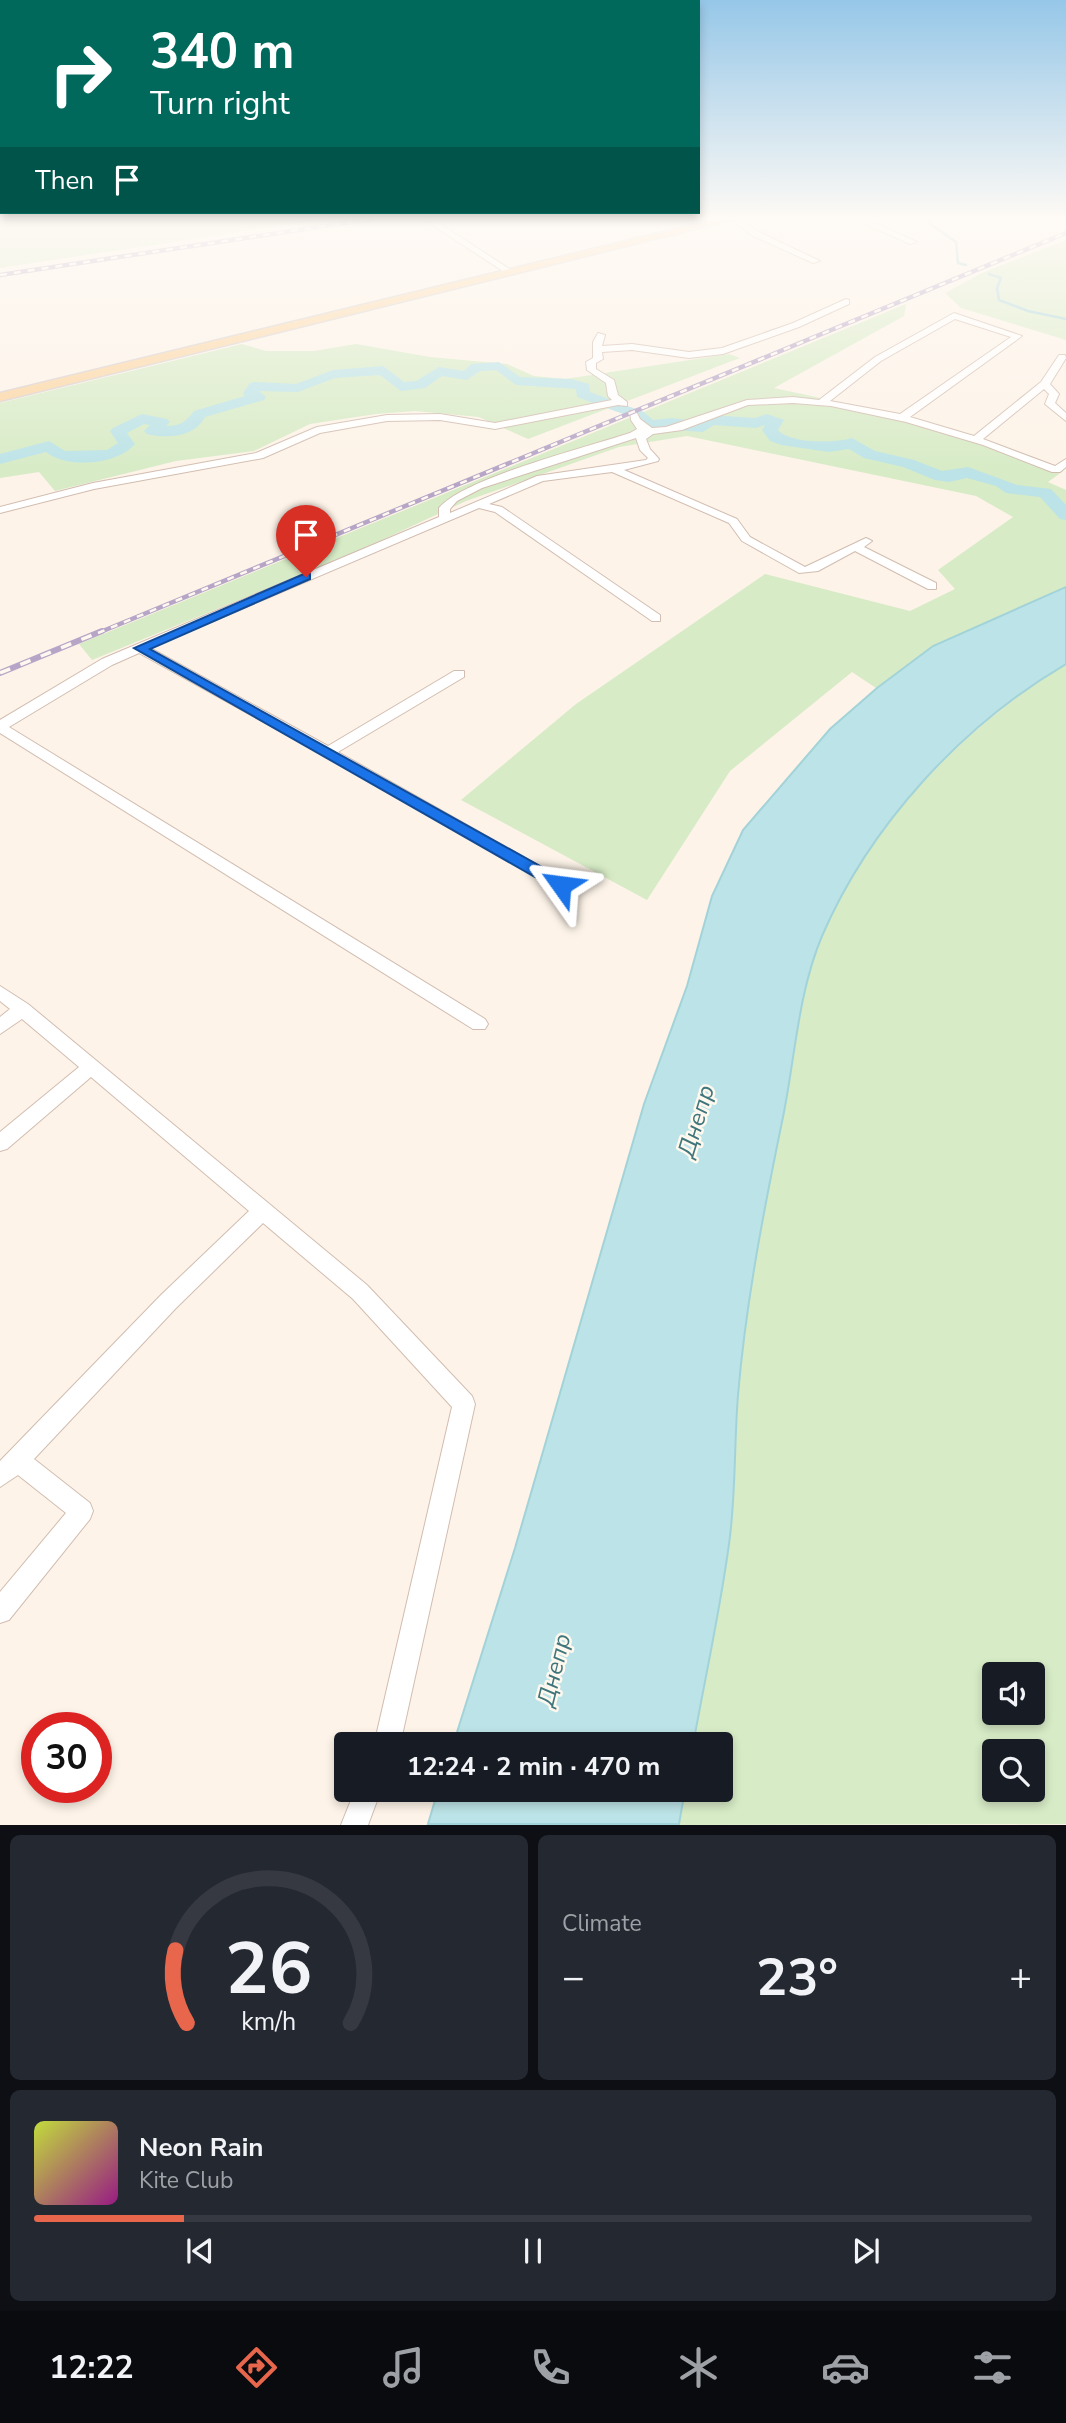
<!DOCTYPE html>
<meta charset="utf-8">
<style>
body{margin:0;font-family:"Nunito Sans",sans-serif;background:#242831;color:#f1f3f6;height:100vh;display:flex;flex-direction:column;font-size:26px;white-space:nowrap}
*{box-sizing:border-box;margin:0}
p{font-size:23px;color:#9ea1a6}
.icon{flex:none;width:38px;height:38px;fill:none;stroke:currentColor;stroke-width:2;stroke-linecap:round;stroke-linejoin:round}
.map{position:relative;height:1825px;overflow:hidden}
.side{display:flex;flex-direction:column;gap:10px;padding:10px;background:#0d0f14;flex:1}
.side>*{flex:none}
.banner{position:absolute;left:0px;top:0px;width:700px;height:214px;box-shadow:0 4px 10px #0003;background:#00695c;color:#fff;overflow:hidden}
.fabs{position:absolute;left:982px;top:1662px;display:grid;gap:14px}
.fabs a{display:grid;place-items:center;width:63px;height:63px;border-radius:7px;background:#171b24;box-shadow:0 4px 10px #0003;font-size:35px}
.speed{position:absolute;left:21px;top:1712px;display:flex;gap:14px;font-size:35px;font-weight:700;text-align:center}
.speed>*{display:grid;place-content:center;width:91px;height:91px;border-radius:50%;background:#171b24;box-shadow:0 4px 10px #0003;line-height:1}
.speed .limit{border:10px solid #d22;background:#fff;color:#111}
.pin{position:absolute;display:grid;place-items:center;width:60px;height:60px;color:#fff;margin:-72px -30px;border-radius:50% 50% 50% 0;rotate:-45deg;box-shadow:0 0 7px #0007}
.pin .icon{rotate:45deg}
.me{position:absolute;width:77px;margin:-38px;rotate:301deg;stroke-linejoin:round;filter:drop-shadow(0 0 5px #0008)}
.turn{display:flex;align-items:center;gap:24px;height:147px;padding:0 35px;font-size:32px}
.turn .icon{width:91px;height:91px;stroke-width:2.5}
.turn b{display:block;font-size:49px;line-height:60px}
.then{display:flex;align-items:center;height:66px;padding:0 35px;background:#0003;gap:14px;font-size:26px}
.big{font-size:52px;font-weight:700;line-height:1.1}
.side .tile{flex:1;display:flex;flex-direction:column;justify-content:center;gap:10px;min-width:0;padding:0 24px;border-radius:10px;background:#242831}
.side .dial{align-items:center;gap:0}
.dial svg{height:182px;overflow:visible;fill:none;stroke:#363941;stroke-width:7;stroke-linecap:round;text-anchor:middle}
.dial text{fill:#f1f3f6;stroke:none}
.song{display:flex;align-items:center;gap:21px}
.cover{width:84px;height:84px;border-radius:10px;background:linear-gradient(135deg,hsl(70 70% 55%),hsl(310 70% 35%))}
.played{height:7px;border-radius:4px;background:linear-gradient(90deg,#e7664c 15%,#363941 15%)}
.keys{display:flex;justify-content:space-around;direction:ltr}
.heat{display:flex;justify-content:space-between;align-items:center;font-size:38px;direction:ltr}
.side .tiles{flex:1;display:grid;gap:10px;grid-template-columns:1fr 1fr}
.tile:last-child{grid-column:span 2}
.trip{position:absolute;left:334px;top:1732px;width:399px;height:70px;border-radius:7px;background:#171b24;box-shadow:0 4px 10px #0003;font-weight:700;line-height:70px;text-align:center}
.menu{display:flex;height:112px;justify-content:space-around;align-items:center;background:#090b0e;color:#9ea1a6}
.menu .icon{width:49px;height:49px}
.menu .current{color:#e7664c}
.menu b{font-size:32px;color:#f1f3f6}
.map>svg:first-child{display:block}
.green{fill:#d7ebc6;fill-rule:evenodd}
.water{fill:#bce3e7;stroke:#a2d3d9;stroke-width:2}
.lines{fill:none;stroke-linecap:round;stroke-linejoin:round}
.stream{stroke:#a2d3d9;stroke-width:2.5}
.river{fill:#bce3e7;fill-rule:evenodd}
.minor-casing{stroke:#d2bdb0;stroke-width:2}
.primary-casing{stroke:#d9d0cd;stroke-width:3}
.minor{fill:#fff;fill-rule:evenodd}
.primary{fill:#fbd4a0;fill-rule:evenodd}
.rail-far1-casing{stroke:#b6a5c7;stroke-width:4.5}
.rail-casing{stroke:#b6a5c7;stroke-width:6}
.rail-far1{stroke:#fff8ef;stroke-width:2.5;stroke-dasharray:7;stroke-linecap:butt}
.rail{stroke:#fff8ef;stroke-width:3.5;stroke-dasharray:11;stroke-linecap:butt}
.route{fill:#1a73e8;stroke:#114b97;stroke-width:2}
.labels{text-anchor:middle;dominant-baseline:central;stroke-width:5;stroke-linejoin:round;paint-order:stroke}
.water-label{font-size:24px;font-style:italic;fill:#3e767c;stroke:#fff8ef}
</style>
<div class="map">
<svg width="1066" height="1825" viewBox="0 0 1066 1825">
<rect width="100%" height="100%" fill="#fdf3e8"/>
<g class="green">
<path d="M0,219H326L0,268Z"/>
<path d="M1066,240V340L961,308L945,293L982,273Z"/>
<path d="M906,304L904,316L774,388L867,408L975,437L1063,471L1048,482L1066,490V587L933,646L876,688L852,672L730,771L647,900L461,800L576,704L765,574L910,611L955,589L938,570L1013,517L976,496L687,436L619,447L466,501L356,552L92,660L79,644Z"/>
<path d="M242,344L266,351H314L356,344L430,357L507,364L534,376L565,379L729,354L740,358L528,439L479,417L415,411L376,414L310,424L254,451L176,461L55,491L39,472L0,478V403Z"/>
<path d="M1066,664V1824L679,1825L685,1790H721V1745H693C705,1678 720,1611 729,1544C736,1495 734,1444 738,1395C746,1301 764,1209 783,1117C795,1058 798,993 822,936C871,823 963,728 1066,664ZM994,1675H1032V1713H994ZM994,1752H1032V1790H994Z"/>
</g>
<g class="water">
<path d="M1066,587V664C962,725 870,825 822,936C798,993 795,1058 783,1117C764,1209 746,1301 738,1395C734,1444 736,1495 729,1544C720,1611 705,1678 693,1745H453L515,1548L644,1104L687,986L712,896L743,830L830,729L877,688L933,646Z"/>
<path d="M438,1790H685L679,1824H428Z"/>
</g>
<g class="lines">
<g class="stream">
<path d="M930,219V224L956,242L958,263L966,265"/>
<path d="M989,274L1001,278L997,288L999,300L1028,311L1066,319"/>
</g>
<path class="river" d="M499,362L520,377L571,379L589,384L590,392L644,412L653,420L673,418L699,422L710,415L755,418L767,414L784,420L778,430C790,444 835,443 852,438L875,451L914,460L942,471L968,467L1017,485L1051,489L1066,505V520L1060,519L1040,497L1006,493L996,486L967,478L949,482L935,480L903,467L864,458L849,449L829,452L781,445L770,441L762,430L765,425L756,428L714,425L703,432L644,428L634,418L577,397L576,389L516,385L496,370L480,371L467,380L442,376L425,388L401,391L380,375L335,378L298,392L259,391L266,397L264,400L205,417C195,437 167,439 147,434L144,431L150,425L144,424L127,433L135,444C117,465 67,469 46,452L0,464V454L49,441L65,451L107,450L118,443L110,431L113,428L142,414L167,419L170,422L166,426C180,426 186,422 194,411L245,396L243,393L250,383L255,382L296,384L333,370L383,366L404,382L416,381L439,367L464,371L471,364Z"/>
<defs>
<g id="minor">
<path d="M423,219H432L516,273L509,275Z"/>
<path d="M732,219H741L757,231L820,261L813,263L751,235Z"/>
<path d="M855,219H865L917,242L910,244Z"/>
<path d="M846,299L849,300V304L799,327L723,354L689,358L632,350L602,352L603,359L596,363V369L614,380L618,395L627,402V406L618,405L495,429L440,420L387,421L320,433L263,458L94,489L0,513V507L93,483L256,453L317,427L387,415L440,414L495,423L612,400L608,396L606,383L587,370L586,362L593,358V342L598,333L605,335L602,346L632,344L689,352L722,348L793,323Z"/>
<path d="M954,313L1022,336L910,417L974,436L1041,382L1059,355H1065L1066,358L1050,384L1059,394L1055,403L1066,413V421L1045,404L1049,394L1044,389L983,439L1055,466L1066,459V467L1060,472H1052L983,445L906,422L831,406L793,403L748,405L682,430L653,434L646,439L650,449L659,459L658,461L624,470L737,519L750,537L805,567L866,538L872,541L864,547L936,583V589H928L855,551L818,571L799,573L742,541L729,523L612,472L543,481L489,504L502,507L660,615V621H652L495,512L479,508L150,648L328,746L454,671H464V677L338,752L566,881L569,885L566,889H556L446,823L139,653L112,665L9,727L485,1019L488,1024L485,1029H473L0,733V720L102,659L439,517V508C464,478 588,447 630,433L637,429L631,420L630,411H636L640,419L652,428L666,427L747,400L793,397L819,400L875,357ZM955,319L1011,337L900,414L830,401L881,361ZM636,438L640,450L648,458L646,460L537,476L450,513V509L457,501L482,488Z"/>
<path d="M0,986L28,1004L367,1285L472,1396L475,1404L400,1745H374L452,1407L353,1299L263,1223L176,1308L34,1459L90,1503L93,1511L90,1519L9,1620L0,1623V1592L66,1513L18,1475L0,1487V1461L161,1295L249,1211L91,1077L7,1149L0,1151V1132L79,1067L22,1019L0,1034V1017L10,1009L0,1001Z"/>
<path d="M355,1790H381L368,1825H341Z"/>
</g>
<path id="primary" d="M716,219H736L0,401V393Z"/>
</defs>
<use href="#minor" class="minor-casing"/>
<use href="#primary" class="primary-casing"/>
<use href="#minor" class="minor"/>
<use href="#primary" class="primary"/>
<defs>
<g id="rail-far1">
<path d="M0,275L371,219"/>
<path d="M98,633L1066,233"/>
</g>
<path id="rail" d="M0,673L102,631"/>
</defs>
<use href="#rail-far1" class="rail-far1-casing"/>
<use href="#rail" class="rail-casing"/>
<use href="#rail-far1" class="rail-far1"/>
<use href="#rail" class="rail"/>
</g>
<linearGradient id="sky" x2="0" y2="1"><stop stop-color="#96c7e8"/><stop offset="0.46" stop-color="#fefaf5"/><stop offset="1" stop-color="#fefaf5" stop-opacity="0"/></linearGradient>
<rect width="1066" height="474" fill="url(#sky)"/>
<path class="route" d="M306,573L310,574V579L150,649L567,881V889H556L134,648Z"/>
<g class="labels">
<g class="water-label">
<text transform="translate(696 1121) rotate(-73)">Днепр</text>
<text transform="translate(554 1670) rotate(-76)">Днепр</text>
</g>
</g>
</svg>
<div class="fabs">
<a><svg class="icon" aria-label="sound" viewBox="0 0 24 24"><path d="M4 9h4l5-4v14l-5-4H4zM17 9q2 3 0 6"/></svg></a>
<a><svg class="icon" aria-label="search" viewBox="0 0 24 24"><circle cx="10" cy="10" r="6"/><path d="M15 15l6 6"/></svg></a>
</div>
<div class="speed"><div class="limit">30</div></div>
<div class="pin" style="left:306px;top:577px;background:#d93025"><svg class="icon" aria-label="arrive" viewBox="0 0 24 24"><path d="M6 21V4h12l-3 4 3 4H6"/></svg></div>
<svg class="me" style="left:561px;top:885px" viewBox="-20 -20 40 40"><path d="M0-17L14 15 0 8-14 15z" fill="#1a73e8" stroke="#fff" stroke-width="4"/></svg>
<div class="trip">12:24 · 2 min · 470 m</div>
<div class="banner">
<div class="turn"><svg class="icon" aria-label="right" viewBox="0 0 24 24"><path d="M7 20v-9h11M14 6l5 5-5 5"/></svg><div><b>340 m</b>Turn right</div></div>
<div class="then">Then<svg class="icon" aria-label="arrive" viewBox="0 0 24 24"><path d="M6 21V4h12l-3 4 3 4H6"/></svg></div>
</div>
</div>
<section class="side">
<div class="tiles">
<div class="tile dial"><svg viewBox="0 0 100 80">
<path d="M14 69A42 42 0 1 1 86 69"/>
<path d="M14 69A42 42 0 0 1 9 37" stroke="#e7664c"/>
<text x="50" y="56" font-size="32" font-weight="700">26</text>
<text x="50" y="72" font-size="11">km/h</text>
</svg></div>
<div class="tile"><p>Climate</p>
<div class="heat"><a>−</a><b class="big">23°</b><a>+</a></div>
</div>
<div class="tile">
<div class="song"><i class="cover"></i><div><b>Neon Rain</b><p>Kite Club</p></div></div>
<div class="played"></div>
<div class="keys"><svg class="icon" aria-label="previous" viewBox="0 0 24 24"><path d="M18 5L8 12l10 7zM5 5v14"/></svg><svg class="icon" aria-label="pause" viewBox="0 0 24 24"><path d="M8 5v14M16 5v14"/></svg><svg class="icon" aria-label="next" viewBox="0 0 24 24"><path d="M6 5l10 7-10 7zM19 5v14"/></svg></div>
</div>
</div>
</section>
<nav class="menu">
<b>12:22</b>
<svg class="icon current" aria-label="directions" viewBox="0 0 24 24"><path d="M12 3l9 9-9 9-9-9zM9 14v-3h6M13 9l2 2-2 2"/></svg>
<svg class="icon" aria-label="music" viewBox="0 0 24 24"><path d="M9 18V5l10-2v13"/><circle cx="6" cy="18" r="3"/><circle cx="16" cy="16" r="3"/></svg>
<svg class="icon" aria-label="phone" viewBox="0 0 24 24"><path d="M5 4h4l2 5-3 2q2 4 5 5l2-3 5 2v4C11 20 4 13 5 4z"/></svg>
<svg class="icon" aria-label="climate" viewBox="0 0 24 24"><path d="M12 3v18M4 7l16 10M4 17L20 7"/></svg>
<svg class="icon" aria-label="car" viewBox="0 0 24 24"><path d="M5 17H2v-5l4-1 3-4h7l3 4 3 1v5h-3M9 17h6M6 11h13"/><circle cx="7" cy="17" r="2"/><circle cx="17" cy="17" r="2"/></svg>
<svg class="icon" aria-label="filters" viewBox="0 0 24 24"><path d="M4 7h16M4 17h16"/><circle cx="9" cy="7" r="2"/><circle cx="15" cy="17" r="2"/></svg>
</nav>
